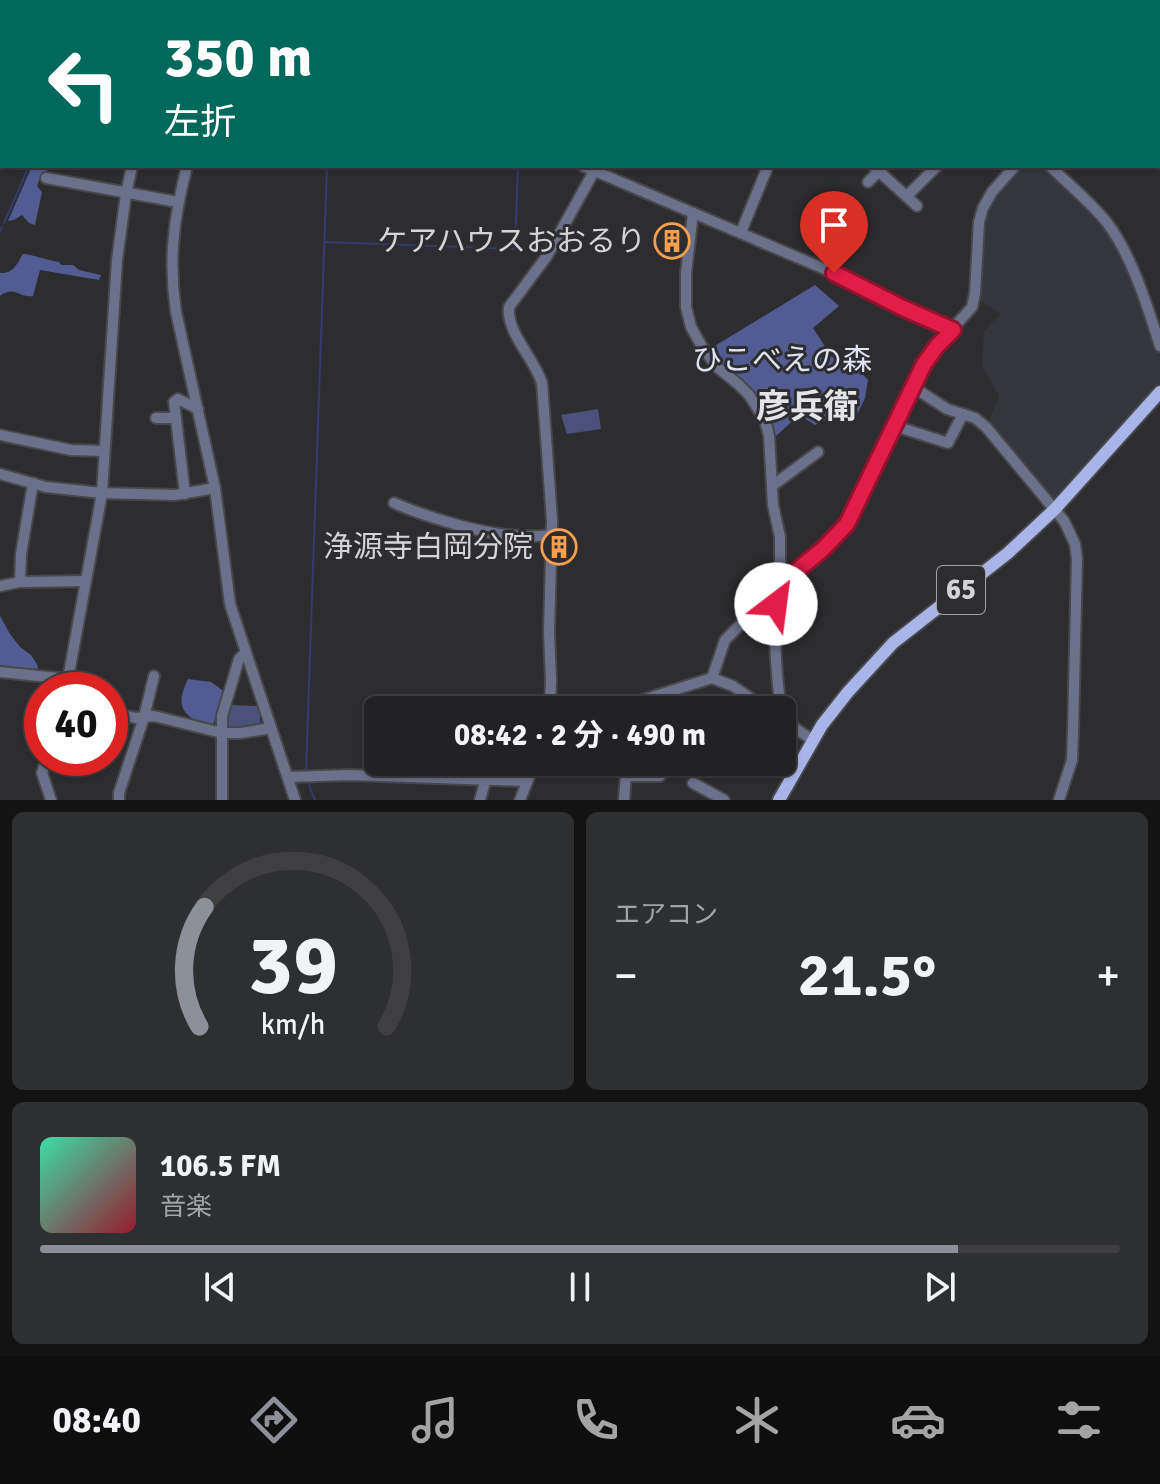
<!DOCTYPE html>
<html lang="ja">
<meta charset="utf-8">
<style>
body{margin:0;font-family:Signika,"Noto Sans JP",sans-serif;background:#2e2f31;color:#f1f3f6;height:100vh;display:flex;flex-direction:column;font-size:30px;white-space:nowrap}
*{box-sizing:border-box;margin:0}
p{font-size:26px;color:#a2a4a6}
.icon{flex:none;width:44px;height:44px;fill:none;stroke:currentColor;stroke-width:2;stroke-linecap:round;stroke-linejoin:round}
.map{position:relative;height:800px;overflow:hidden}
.side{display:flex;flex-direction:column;gap:12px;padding:12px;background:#131314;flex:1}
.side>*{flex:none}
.hud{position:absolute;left:0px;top:0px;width:1160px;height:168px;box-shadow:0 2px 6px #0004,0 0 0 2px #3f3f41;background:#00695c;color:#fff;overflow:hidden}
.speed{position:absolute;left:24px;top:672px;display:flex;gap:16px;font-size:40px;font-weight:700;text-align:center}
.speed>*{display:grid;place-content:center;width:104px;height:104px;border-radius:50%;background:#222224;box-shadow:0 2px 6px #0004,0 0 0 2px #3f3f41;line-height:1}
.speed .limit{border:12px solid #d22;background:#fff;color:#111}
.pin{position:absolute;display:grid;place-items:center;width:68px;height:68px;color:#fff;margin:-82px -34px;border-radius:50% 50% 50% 0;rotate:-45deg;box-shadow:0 0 8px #0007}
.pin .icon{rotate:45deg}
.me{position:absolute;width:88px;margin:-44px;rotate:30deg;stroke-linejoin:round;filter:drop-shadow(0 0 6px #0008)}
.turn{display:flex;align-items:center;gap:28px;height:168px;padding:0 32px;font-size:36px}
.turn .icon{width:104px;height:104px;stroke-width:2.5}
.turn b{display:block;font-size:56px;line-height:68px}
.big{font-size:60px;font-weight:700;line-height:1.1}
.side .card{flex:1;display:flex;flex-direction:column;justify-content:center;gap:12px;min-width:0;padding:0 28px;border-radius:12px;background:#2e2f31}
.side .dial{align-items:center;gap:0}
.dial svg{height:208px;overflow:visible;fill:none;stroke:#3f3f41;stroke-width:7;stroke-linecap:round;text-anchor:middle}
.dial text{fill:#f1f3f6;stroke:none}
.song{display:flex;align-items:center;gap:24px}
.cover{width:96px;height:96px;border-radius:12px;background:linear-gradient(135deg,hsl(160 70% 55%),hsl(350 70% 35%))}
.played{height:8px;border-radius:4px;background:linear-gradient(90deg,#8c9099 85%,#3f3f41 85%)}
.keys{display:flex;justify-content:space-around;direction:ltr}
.heat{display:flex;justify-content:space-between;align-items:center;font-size:44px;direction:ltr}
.side .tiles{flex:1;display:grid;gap:12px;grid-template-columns:1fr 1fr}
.card:last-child{grid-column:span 2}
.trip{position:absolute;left:364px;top:696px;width:432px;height:80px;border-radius:12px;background:#222224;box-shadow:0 2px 6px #0004,0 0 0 2px #3f3f41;font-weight:700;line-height:80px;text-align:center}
.tabs{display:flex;height:128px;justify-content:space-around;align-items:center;background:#0e0e0e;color:#a2a4a6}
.tabs .icon{width:56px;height:56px}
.tabs .active{color:#8c9099}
.tabs b{font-size:36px;color:#f1f3f6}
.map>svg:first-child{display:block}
.built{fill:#34363e}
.green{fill:#4a527b}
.forest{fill:#525c93}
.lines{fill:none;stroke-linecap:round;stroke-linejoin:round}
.stream{stroke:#343b6f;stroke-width:2}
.minor-casing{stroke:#48484b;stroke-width:14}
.major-casing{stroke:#48484b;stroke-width:16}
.minor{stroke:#6c718b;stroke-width:10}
.major{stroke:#a9b4e8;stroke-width:12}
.route-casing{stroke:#92132f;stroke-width:20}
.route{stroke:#e11d48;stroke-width:14}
.labels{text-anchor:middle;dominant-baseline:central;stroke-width:6;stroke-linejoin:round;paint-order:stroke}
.shield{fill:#2d2d30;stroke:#a2a2a4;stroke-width:2}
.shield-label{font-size:28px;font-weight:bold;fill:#d4d4d6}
.poi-label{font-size:30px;fill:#d4d4d6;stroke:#2d2d30;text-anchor:end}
.park-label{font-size:30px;fill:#dee2f3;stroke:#2d2d30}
.quarter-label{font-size:34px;font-weight:bold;fill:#e3e4e7;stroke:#2d2d30}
</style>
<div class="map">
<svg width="1160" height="800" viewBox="0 0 1160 800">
<rect width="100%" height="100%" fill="#2d2d30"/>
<path class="built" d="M1020,166H1046L1092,210L1109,232L1128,269L1160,355V382L1057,499L1050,498L988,423L999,396L982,367L984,331L1000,314L977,298L982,221L994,194Z"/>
<g class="green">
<path d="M598,409L601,429L567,434L561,415Z"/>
<path d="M228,705L260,706V728L243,731L224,728Z"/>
</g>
<g class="forest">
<path d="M32,166H50L40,178L37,186L42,192L35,225L29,223L22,215L14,220L8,221Z"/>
<path d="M23,254C36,255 45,260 59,262L61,265H73L79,270L101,275L99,280L40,270L33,296C18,298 15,285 0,296V273C13,274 17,264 23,254Z"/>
<path d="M815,285L839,306L813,328L832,357L855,366L868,380L865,398L856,417L846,411L815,425L799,415L775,437C761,404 733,376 708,350Z"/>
<path d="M0,616L10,634L20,647L31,655L38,666L37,671L0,667Z"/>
<path d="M188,679L211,682L225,692C220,704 218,717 211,727C183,717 174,707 188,679Z"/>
</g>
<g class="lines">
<g class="stream">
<path d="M279,0L281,2"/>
<path d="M90,2V0"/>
<path d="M4,223L29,166"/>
<path d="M0,232L2,227"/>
<path d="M325,242L515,249L518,166"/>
<path d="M306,771L327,166"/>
<path d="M308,782L315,800"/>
</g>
<defs>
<g id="minor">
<path d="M195,0V2"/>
<path d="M465,0L466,2"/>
<path d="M878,0L880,2"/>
<path d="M905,0L909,2"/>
<path d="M1049,0L1050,2"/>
<path d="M601,2L602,0"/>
<path d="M666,2L667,0"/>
<path d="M1158,4L1160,2"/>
<path d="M1158,16L1160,19"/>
<path d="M1158,125L1160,126"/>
<path d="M187,166C174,217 168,260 176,312L215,488L230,604L295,800"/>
<path d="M583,166L834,273L903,308L953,330"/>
<path d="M873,166L917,206"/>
<path d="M1050,166C1069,185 1092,203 1108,224C1132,256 1148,308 1160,346"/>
<path d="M46,178L178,202"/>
<path d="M868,182L884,166"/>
<path d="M907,196L937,166"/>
<path d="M693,213L686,273V307L691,327L701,345L717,367L738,384L749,395L765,420L769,436L773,505L780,537V577L782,583"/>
<path d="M741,232L768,166"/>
<path d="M913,387L947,409L975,418L986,427L1064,521L1075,544L1077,559L1073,732L1072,760L1059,800"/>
<path d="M156,418H176"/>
<path d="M895,426L948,443L963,414"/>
<path d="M0,435L71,450L103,451"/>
<path d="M0,474L46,487L102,493L175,495L215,488"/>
<path d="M772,486L818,452"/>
<path d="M185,494L174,402L178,399L198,409"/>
<path d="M394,503C426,517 485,535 520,536C531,537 541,536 552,535"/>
<path d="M20,582L21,554L33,483"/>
<path d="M0,586L20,582L86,581"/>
<path d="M0,672L68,679L92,684L95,690"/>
<path d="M712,678L725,640L771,594L779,590"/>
<path d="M68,679L102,493L117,260L126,194L132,166"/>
<path d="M550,710L551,680L549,632L552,520L542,383C534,358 506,332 509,307L547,256L597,166"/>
<path d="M599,710L627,705L712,678L733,686L767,710"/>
<path d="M110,712L136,718L154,716L222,733H241L271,728"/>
<path d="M813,740C802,733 790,727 784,715C776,696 774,630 776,607C776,599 779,590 782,583C808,560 838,540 856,510L924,364L937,346L972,307L975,293L979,222L983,208L992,192L1015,166"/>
<path d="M47,758L42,773L51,800"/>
<path d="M626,776H660"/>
<path d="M288,777L350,775L527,781"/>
<path d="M693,783L724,800"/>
<path d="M119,800V793L144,717L154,676"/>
<path d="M222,800V716L239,659L245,653"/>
<path d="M480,800L486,778"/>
<path d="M520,800L535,762"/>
<path d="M624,800L627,762"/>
</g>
<path id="major" d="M779,800L822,725L848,692L893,643L1008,553L1055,509L1160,392"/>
</defs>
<use href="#minor" class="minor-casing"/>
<use href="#major" class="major-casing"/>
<use href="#minor" class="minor"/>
<use href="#major" class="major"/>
</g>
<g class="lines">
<defs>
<path id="route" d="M776,604L782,583L823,549L847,524L924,364L937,346L953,330L903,308L834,273"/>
</defs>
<use href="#route" class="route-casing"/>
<use href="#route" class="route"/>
</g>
<defs>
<symbol id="building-ring" viewBox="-11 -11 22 22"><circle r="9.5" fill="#2d2d30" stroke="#fa9f4e" stroke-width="1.5"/><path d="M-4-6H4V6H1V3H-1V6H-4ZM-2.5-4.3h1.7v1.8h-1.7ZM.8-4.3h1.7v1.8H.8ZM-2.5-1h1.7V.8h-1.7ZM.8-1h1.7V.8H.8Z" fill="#fa9f4e"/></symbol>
</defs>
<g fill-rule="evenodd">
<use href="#building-ring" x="652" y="221" width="40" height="40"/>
<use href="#building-ring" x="539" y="527" width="40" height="40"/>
</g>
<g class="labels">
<rect class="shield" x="937" y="566" width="48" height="48" rx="6"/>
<g class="shield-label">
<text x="961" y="590">65</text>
</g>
<g class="poi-label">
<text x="646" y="241">ケアハウスおおるり</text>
<text x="533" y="547">浄源寺白岡分院</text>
</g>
<g class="park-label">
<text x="782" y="360">ひこべえの森</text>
</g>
<g class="quarter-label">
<text x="807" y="407">彦兵衛</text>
</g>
</g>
</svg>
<div class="speed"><div class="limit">40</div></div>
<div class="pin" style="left:834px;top:273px;background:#d93025"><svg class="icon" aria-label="arrive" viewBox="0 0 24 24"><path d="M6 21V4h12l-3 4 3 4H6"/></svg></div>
<svg class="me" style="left:776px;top:604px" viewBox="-20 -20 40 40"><circle r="19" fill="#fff"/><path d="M0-13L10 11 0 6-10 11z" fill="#e11d48"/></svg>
<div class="trip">08:42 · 2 分 · 490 m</div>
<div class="hud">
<div class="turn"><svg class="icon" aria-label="left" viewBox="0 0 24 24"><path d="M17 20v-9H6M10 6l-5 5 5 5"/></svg><div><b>350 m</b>左折</div></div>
</div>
</div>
<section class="side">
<div class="tiles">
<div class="card dial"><svg viewBox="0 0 100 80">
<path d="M14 69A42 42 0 1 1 86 69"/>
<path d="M14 69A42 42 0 0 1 16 23" stroke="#8c9099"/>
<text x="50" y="56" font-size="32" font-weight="700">39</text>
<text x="50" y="72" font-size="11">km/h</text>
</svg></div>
<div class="card"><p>エアコン</p>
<div class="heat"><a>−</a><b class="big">21.5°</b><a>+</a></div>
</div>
<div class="card">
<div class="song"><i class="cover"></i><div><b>106.5 FM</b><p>音楽</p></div></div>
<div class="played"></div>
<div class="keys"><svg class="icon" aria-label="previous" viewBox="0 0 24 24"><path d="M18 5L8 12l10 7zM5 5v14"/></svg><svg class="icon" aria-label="pause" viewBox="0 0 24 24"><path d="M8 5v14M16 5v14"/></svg><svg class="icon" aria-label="next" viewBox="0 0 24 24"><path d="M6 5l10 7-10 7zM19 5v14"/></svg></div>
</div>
</div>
</section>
<nav class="tabs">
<b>08:40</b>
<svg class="icon active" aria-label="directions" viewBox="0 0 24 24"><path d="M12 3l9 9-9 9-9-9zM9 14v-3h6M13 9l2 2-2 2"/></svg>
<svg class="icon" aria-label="music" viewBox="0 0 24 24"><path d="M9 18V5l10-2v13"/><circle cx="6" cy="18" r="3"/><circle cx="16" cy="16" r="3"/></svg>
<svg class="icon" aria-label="phone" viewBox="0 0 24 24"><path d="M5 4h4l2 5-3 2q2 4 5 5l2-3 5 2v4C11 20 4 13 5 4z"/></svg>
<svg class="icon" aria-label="climate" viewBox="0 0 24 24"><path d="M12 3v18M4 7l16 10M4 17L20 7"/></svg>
<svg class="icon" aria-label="car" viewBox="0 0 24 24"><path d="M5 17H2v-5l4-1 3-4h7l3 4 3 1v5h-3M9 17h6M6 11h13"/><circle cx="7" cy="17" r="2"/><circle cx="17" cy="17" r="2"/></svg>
<svg class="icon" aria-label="filters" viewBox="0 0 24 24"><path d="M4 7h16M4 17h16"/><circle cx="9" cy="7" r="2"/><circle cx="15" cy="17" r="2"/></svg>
</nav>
